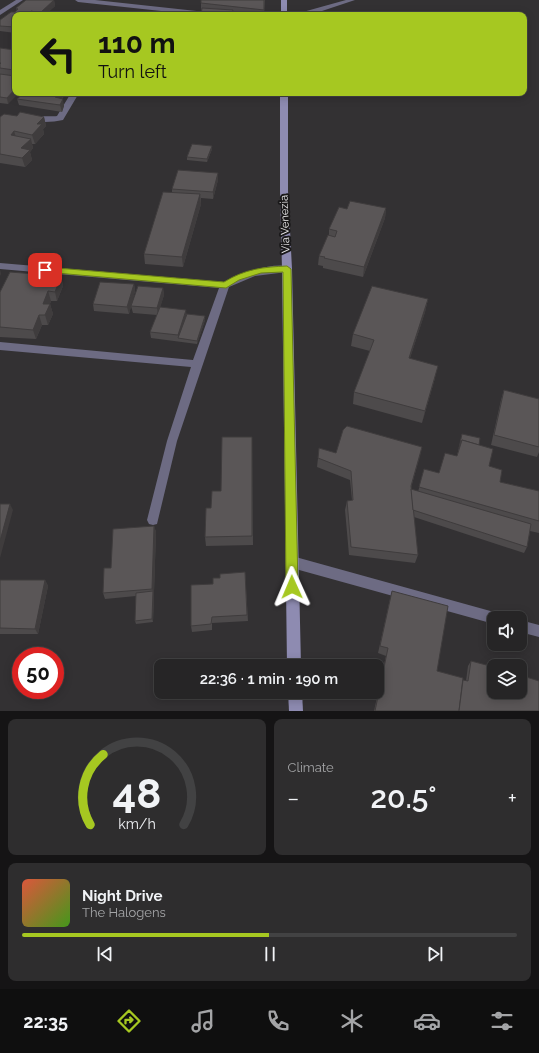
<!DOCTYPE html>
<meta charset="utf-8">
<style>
body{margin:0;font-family:Raleway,sans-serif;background:#2e2d2e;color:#f1f3f6;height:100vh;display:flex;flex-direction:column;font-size:15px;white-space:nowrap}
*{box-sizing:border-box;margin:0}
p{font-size:13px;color:#a4a5a7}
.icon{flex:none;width:22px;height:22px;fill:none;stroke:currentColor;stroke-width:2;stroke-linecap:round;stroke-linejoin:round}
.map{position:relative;height:711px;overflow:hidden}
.sheet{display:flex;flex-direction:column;gap:8px;padding:8px;background:#151415;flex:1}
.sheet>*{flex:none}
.guide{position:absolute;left:12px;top:12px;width:515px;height:84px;border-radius:8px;box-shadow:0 2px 10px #0003,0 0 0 1px #424243;background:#a6c821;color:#111;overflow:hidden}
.tools{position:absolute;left:487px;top:611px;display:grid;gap:8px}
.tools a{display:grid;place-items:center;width:40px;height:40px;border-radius:8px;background:#262526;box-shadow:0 2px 10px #0003,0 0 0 1px #424243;font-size:20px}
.speed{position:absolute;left:12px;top:647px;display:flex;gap:8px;font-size:20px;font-weight:700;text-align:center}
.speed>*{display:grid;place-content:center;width:52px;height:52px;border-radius:50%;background:#262526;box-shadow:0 2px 10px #0003,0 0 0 1px #424243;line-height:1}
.speed .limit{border:6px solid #d22;background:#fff;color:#111}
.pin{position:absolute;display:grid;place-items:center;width:34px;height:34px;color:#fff;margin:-17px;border-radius:8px;box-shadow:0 2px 6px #0006}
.me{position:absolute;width:44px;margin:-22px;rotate:359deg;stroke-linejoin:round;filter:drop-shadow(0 0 3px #0008)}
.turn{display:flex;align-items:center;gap:14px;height:84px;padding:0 20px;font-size:18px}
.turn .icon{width:52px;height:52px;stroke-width:2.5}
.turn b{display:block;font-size:28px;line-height:34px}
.big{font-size:30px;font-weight:600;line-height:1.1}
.sheet .card{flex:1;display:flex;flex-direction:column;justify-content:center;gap:6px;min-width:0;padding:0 14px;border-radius:8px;background:#2e2d2e}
.sheet .dial{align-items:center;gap:0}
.dial svg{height:104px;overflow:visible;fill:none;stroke:#424243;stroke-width:7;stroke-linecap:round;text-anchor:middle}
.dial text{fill:#f1f3f6;stroke:none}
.song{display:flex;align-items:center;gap:12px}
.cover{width:48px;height:48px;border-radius:6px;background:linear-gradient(135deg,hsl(10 70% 55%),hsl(100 70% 35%))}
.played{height:4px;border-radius:2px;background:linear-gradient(90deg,#a6c821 50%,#424243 50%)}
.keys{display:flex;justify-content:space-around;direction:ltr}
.heat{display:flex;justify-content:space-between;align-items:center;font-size:22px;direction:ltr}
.sheet .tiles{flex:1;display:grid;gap:8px;grid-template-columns:1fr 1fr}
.card:last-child{grid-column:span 2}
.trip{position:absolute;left:154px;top:659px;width:230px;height:40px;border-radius:8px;background:#262526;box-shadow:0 2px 10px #0003,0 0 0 1px #424243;font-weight:600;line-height:40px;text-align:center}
.dock{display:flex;height:64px;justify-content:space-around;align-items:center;background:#0f0f0f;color:#a4a5a7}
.dock .icon{width:28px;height:28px}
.dock .selected{color:#a6c821}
.dock b{font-size:18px;color:#f1f3f6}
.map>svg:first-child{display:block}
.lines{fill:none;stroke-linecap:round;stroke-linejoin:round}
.minor{fill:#6d6b83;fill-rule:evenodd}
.secondary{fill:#8e8bb1;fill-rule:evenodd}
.wall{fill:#4d4a4b}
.shaded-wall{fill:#3f3c3d}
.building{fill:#5a5657;stroke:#3f3c3d}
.route{fill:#a6c821;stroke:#6c8215}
.labels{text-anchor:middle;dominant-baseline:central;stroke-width:4;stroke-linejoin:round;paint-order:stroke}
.street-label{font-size:11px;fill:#eeedef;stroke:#1a191a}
</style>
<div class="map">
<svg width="539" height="711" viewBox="0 0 539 711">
<rect width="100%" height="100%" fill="#333133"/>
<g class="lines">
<g class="minor">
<path d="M16,0H23L0,15V10Z"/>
<path d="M75,0H95L215,13L218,15H198L78,2Z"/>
<path d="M346,0H355L310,15H292Z"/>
<path d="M71,93H79L63,120C52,122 37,124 28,118C32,115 50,117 57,116Z"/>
<path d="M0,263L224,282C235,275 282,258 292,269L287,272L255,276L229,287L177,441L157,524L153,525L149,524L147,520L167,441L191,367L0,350V342L193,360L219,288L0,269Z"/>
<path d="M292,556L494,612L499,614L500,618H494V624L292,568L288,566L286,562L288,558Z"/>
<path d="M520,620L539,625V637L520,632Z"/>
</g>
<g class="secondary">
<rect x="281" y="0" width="6" height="15"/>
<path d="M280,93H288V191L292,269L301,666H287L282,269L280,191Z"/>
<path d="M288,692H302L303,711H289Z"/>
</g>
</g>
<g class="wall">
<path d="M54,0L55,6L45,15H15V33L0,31V20L15,12L17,11L16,8Z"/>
<path d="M265,0L264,15H201V3Z"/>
<path d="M0,48L15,50V93L8,104L0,103Z"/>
<path d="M65,95L62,99L64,106L62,112L19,105L17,99Z"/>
<path d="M17,116L44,117L46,126L43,129L44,134L35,144H32L33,148L30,152L32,160L25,167L0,163V117Z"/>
<path d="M212,149L207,162L187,160V157Z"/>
<path d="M218,180L213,199L201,198V204L183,267L145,264L144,254L172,192V189Z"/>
<path d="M386,208L385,218L363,277L323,268V266L318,265L319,256L329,236V229L347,209Z"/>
<path d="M61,276L63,286L57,301H51L50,304L53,314L48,325H42L36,339L0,337V292Z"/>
<path d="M134,284L135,291L129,314L94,311L93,304Z"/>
<path d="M163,288L164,295L160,307L187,314L205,316V320L197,344L151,338L150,332L157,315L133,313L131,306Z"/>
<path d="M428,299L425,312L410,358L435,378L422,423L353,404L354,392L370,351L351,346L353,334Z"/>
<path d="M504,390L539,399V452L537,457L491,445L501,400Z"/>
<path d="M462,434L479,445L489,466L500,482L539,491V533L530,531L527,547L524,553L414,517L418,555L415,563L349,555L345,510L347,501L352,500L350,480L317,467L318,458L336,453L422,447L411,488V489L418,492L424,469L439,473L457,456Z"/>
<path d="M252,437L253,545L206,546L205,537L211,508Z"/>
<path d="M154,526L156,532L153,622L136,624L135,621L136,596L105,599L103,593L111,568Z"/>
<path d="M245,572L248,621L212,623V630L192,632L191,626L213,584L220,578Z"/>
<path d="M0,580H45L48,586L38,634H0Z"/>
<path d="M390,599L437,671L466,681L468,666L471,661L539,681V680V711H374L386,656L378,653Z"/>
</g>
<g class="shaded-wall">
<path d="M54,0L55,6L45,15H40V13Z"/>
<path d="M15,89V93H19L8,104L7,98Z"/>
<path d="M59,93H65V95L56,104L55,97Z"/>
<path d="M63,99L64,106L62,112L60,105Z"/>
<path d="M44,117L46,126L43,129L44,134L35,144L32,135L37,124Z"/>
<path d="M14,131L17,141L11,135Z"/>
<path d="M31,139L33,148L30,152L32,160L25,167L22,158L21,148Z"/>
<path d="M212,146V149L207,162V159Z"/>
<path d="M218,173V180L213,199V192Z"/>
<path d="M200,194L201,204L183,267L182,257Z"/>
<path d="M386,208L385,218L363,277L364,267Z"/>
<path d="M0,269L1,274L0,276Z"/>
<path d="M61,276L63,286L57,301L55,292Z"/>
<path d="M134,284L135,291L129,314L127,307Z"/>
<path d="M163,288L164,295L158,315L157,308Z"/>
<path d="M48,291L51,301L46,314L43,304Z"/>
<path d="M428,299L425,312L406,370L409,358Z"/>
<path d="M50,304L53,314L48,325L45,315Z"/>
<path d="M186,310L187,317L178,338V335Z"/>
<path d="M39,315L42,325L36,339L33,330Z"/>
<path d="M205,316V320L197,344V341Z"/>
<path d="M438,366L435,378L422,423L425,411Z"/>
<path d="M422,447L420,457L410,490V489Z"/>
<path d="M10,504L13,510L0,558V541Z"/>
<path d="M154,526L156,532L153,622L152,619L153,591L152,589Z"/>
<path d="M45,580L48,586L38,634L35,629Z"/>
</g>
<g class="building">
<path d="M26,0H54L40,13L31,11L29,14L37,15H15V27L0,26V20L11,12H15L18,9L16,8Z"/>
<path d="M201,0H264V10L201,3Z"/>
<path d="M202,8L233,10L232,14L236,15H201Z"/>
<path d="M0,48L15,50V69L14,70L0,68V64L1,63H0Z"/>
<path d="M0,74L15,76V89L7,98L0,97Z"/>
<path d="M24,93H59L55,97L63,99L60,105L17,99Z"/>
<path d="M20,112L44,117L37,124H42L32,135L14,131L11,135L31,139L21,148L30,150L22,158L0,154V117L4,114L17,116Z"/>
<path d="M192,144L212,146L207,159L187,157Z"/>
<path d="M178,170L218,173L213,192L172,189Z"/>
<path d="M163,192L200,194L182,257L144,254Z"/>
<path d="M350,201L386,208L364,267L324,258L325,257L319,256L328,235L335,237L337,231L329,229L339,207L347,209Z"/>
<path d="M10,272L61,276L55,292L48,291L43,304H50L45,315H39L33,330L0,327V292Z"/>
<path d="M100,282L134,284L127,307L93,304Z"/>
<path d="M138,286L163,288L157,308L131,306Z"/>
<path d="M372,286L428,299L409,358L438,366L425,411L354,392L374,340L353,334Z"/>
<path d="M160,307L186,310L178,335L150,332Z"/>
<path d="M187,314L205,316L197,341L178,338Z"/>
<path d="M504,390L539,399V447L494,435Z"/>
<path d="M347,426L422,447L411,486L418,555L351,547L347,501L353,500L351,471L318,458L319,448L336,453L343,430Z"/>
<path d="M462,434L480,438L479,445L462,440L459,448Z"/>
<path d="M222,437H252V536L205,537L206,508H211L212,491H221Z"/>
<path d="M462,440L493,449L489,466L502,470L500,482L539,491V521L419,487L424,469L439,473L445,453L457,456Z"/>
<path d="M411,489L531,524L527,547L413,510Z"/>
<path d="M0,504H10L0,541Z"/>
<path d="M154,526L152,589L103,593L104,568H111L113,529Z"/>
<path d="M245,572L247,615L212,617L211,624L191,626V585L213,584V578H220V574Z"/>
<path d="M0,580H45L35,629L0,628Z"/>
<path d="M153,591L152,619L135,621L136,593Z"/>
<path d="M392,591L448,606L437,671L463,678L459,711H375L388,648L380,646Z"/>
<path d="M471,661L494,667V692H520V675L539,681V711H459L463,680L468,681Z"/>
</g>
<path class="route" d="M287,266L291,269L298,587L296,591L292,592L288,591L286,587L283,272L261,273L239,280L226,288L45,272L41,270L45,267L224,282C245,269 263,267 287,266Z"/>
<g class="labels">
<g class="street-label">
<text transform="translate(285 224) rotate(-92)">Via Venezia</text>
</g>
</g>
</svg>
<div class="tools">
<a><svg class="icon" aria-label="sound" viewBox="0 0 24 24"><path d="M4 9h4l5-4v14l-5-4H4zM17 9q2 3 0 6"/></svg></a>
<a><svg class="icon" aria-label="layers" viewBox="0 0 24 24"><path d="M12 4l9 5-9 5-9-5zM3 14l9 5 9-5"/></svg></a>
</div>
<div class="speed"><div class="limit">50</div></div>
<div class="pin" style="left:45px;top:270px;background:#d93025"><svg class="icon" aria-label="arrive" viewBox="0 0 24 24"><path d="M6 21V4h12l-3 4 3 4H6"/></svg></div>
<svg class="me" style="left:292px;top:587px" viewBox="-20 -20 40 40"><path d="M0-17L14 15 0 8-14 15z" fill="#a6c821" stroke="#fff" stroke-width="4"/></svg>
<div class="trip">22:36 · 1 min · 190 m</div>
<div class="guide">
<div class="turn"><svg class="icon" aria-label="left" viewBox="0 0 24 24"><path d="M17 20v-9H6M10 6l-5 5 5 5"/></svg><div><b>110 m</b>Turn left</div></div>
</div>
</div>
<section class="sheet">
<div class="tiles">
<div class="card dial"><svg viewBox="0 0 100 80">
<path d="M14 69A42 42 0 1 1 86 69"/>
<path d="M14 69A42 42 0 0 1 24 15" stroke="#a6c821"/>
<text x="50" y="56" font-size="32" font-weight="700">48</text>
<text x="50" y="72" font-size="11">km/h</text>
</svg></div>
<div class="card"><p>Climate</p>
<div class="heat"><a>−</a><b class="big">20.5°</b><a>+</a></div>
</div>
<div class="card">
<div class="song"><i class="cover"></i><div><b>Night Drive</b><p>The Halogens</p></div></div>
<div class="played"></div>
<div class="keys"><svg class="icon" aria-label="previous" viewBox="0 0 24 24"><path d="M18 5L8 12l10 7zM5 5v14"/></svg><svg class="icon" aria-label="pause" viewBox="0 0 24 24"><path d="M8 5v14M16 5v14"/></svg><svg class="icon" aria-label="next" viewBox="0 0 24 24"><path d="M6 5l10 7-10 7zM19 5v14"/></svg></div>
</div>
</div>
</section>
<nav class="dock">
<b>22:35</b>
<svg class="icon selected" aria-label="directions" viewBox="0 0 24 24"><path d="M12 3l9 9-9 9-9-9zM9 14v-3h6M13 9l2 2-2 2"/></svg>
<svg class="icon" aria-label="music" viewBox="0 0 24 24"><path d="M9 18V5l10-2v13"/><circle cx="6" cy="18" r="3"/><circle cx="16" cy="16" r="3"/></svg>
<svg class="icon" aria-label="phone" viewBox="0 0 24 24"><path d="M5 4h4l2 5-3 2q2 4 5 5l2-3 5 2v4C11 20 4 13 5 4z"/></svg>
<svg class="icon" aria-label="climate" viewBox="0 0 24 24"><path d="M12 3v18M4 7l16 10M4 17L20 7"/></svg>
<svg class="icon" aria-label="car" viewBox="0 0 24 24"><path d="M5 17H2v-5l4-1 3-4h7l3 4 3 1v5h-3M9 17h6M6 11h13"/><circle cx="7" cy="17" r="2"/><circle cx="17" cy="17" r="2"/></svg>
<svg class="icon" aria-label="filters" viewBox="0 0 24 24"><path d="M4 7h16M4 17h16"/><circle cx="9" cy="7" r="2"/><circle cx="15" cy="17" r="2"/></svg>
</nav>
